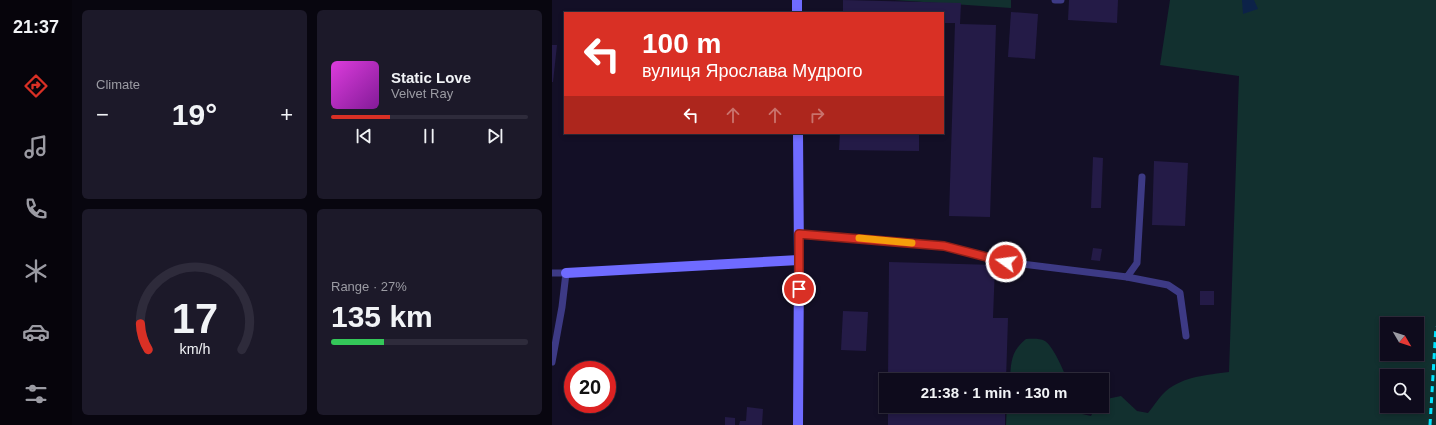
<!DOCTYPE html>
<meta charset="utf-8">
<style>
body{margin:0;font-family:Helvetica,sans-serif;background:#1c1929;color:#f1f3f6;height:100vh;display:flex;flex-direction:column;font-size:15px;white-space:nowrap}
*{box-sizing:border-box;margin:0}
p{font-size:13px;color:#9b9ba3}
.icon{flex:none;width:22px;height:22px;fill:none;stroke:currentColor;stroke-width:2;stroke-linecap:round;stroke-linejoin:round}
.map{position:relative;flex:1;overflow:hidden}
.drawer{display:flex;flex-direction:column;gap:10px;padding:10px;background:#08060f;width:480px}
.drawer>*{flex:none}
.banner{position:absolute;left:12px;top:12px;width:380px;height:122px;border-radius:0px;box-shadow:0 2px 6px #0003,0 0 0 1px #2e2b3b;background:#d93025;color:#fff;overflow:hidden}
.needle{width:26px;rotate:129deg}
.buttons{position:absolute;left:828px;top:317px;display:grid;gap:8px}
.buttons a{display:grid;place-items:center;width:44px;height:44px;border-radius:0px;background:#0e0b1c;box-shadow:0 2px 6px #0003,0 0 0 1px #2e2b3b;font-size:20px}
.speed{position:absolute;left:12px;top:361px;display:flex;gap:8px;font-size:20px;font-weight:700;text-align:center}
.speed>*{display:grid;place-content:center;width:52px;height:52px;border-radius:50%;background:#0e0b1c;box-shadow:0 2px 6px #0003,0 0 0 1px #2e2b3b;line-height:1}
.speed .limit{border:6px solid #d22;background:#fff;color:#111}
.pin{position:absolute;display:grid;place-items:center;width:34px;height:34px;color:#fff;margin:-17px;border:2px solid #fff;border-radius:50%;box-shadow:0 1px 4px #0007}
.me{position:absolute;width:44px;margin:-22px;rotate:284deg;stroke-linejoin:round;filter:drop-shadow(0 0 3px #0008)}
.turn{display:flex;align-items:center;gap:14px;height:84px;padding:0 12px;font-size:18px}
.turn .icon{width:52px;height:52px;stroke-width:2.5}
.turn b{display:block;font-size:28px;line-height:34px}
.lanes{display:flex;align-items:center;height:38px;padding:0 12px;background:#0003;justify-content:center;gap:20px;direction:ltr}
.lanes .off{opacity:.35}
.big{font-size:30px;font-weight:800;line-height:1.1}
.drawer .widget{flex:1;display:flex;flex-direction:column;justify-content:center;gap:6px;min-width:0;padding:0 14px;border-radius:6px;background:#1c1929}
.drawer .dial{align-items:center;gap:0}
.dial svg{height:104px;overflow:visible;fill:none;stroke:#2e2b3b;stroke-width:7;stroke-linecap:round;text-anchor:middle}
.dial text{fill:#f1f3f6;stroke:none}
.song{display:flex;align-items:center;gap:12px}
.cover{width:48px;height:48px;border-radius:6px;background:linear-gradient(135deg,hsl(300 70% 55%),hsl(290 70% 35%))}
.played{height:4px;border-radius:2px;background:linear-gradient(90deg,#d93025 30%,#2e2b3b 30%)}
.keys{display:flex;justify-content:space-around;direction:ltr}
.heat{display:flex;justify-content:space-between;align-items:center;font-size:22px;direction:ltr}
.charge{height:6px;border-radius:3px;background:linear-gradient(90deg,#34c759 27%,#2e2b3b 0)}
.drawer .tiles{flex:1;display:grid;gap:10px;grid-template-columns:repeat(2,1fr)}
.trip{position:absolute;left:327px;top:373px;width:230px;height:40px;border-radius:0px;background:#0e0b1c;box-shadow:0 2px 6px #0003,0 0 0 1px #2e2b3b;font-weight:800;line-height:40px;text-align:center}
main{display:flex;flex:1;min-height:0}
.tab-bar{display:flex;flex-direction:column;width:72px;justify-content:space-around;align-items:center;background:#06040b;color:#9b9ba3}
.tab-bar .icon{width:28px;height:28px}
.tab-bar .on{color:#d93025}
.tab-bar b{font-size:18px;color:#f1f3f6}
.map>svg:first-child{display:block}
.green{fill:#12302f;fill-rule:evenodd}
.water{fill:#0c2248}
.building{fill:#241b47}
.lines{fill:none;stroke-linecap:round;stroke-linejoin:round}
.service{stroke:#3d3a85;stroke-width:7}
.secondary{stroke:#6f6bff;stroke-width:10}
.rail{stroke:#00e5ff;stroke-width:3;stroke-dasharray:6 5;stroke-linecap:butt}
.route-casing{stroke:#8d1f18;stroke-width:10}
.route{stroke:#d93025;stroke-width:7}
.slow{stroke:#f59e0b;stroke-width:7}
</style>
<main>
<nav class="tab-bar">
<b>21:37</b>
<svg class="icon on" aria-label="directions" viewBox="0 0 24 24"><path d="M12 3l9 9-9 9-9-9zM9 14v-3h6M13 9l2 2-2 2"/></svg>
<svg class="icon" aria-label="music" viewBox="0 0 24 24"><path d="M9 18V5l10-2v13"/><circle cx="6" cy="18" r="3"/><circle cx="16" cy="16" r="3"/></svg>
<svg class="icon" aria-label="phone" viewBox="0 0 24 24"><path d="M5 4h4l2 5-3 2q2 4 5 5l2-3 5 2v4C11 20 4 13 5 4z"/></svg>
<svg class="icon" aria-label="climate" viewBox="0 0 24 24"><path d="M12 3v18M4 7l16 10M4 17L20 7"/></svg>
<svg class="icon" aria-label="car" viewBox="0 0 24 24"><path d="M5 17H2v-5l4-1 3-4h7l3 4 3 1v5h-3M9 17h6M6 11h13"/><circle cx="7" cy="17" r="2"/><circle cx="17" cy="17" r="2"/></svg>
<svg class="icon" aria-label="filters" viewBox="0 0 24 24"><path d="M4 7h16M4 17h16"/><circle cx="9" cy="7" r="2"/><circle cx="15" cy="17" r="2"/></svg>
</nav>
<section class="drawer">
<div class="tiles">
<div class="widget"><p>Climate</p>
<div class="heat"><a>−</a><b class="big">19°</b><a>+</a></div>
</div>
<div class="widget">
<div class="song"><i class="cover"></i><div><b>Static Love</b><p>Velvet Ray</p></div></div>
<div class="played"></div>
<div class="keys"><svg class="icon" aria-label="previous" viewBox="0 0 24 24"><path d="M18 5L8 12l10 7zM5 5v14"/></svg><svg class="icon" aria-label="pause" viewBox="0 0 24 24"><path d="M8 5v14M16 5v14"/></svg><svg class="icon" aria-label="next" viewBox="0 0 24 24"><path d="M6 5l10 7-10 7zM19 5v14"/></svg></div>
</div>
<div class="widget dial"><svg viewBox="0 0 100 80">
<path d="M14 69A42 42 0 1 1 86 69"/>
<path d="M14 69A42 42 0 0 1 8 49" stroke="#d93025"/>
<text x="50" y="56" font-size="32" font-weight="700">17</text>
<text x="50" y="72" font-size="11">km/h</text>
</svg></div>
<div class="widget"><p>Range · 27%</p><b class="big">135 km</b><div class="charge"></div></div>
</div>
</section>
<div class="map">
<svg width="884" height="425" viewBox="0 0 884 425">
<rect width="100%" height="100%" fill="#130f26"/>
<g class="green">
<path d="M342,0H459V8Z"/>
<path d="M618,0H884V425H454L455,406H524L530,414L539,416L544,406H550V400L569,396L585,411L596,413C602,406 607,397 614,391C632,376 655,375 677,372L687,76L608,65ZM835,324H865V354H835ZM835,376H865V406H835Z"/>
<path d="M474,339C480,339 487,338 493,341C501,346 512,371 515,380H458C459,362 459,351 474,339Z"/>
</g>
<path class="water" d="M690,0H702L706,9L691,14Z"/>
<g class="building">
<path d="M291,0L409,3L408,24L444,25L438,217L397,216L403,23H391V13H291Z"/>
<path d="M517,0H566L565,23L516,20Z"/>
<path d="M459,12L486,14L483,59L456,57Z"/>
<path d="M0,45H5L1,82H0Z"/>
<path d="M288,133H367V151L287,150Z"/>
<path d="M541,157L551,158L549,208H539Z"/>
<path d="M602,161L636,163L633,226L600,225Z"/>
<path d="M541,248L550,249L548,261L539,260Z"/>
<path d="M337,262L443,265L441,318H456L454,380H336Z"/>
<rect x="648" y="291" width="14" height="14"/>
<path d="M291,311L316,312L314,351L289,350Z"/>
<rect x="336" y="406" width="117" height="19"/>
<path d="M195,407L211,409L210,425H187L188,421H194Z"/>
<path d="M173,417L183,418V425H173Z"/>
</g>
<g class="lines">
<g class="service">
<path d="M503,0H509"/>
<path d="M247,234L392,246L454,262L575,277L585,263L590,177"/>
<path d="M0,273H14L10,307L0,362"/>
<path d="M575,277L616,285L628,293L634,336"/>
</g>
<g class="secondary">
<path d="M245,0V13"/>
<path d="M14,273L247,260"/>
<path d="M246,425L247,260L246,133"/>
</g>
<path class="rail" d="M878,425L884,326"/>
</g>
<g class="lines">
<defs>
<path id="route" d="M247,289V234L392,246L454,262"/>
</defs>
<use href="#route" class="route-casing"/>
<use href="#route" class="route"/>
<path class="slow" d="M307,238L360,243"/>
</g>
</svg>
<div class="buttons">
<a><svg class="needle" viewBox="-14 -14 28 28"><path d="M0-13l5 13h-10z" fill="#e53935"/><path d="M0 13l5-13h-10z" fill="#9b9ba3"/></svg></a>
<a><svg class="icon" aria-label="search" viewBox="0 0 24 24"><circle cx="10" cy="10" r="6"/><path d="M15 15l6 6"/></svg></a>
</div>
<div class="speed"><div class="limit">20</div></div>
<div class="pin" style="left:247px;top:289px;background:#d93025"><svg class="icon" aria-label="arrive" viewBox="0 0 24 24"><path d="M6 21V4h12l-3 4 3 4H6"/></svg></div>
<svg class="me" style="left:454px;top:262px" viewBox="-20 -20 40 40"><circle r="17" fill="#d93025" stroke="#fff" stroke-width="3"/><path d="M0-11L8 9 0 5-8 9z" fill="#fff"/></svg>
<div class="trip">21:38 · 1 min · 130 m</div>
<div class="banner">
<div class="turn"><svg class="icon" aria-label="left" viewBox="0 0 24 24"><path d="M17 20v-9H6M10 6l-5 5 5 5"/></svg><div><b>100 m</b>вулиця Ярослава Мудрого</div></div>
<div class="lanes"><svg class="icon" aria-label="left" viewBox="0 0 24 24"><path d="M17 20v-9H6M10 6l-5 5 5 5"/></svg><svg class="icon off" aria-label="ahead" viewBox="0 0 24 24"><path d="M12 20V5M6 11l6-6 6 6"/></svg><svg class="icon off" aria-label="ahead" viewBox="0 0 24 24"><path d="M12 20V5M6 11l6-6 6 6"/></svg><svg class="icon off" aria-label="right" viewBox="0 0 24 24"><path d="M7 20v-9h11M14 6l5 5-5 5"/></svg></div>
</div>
</div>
</main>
